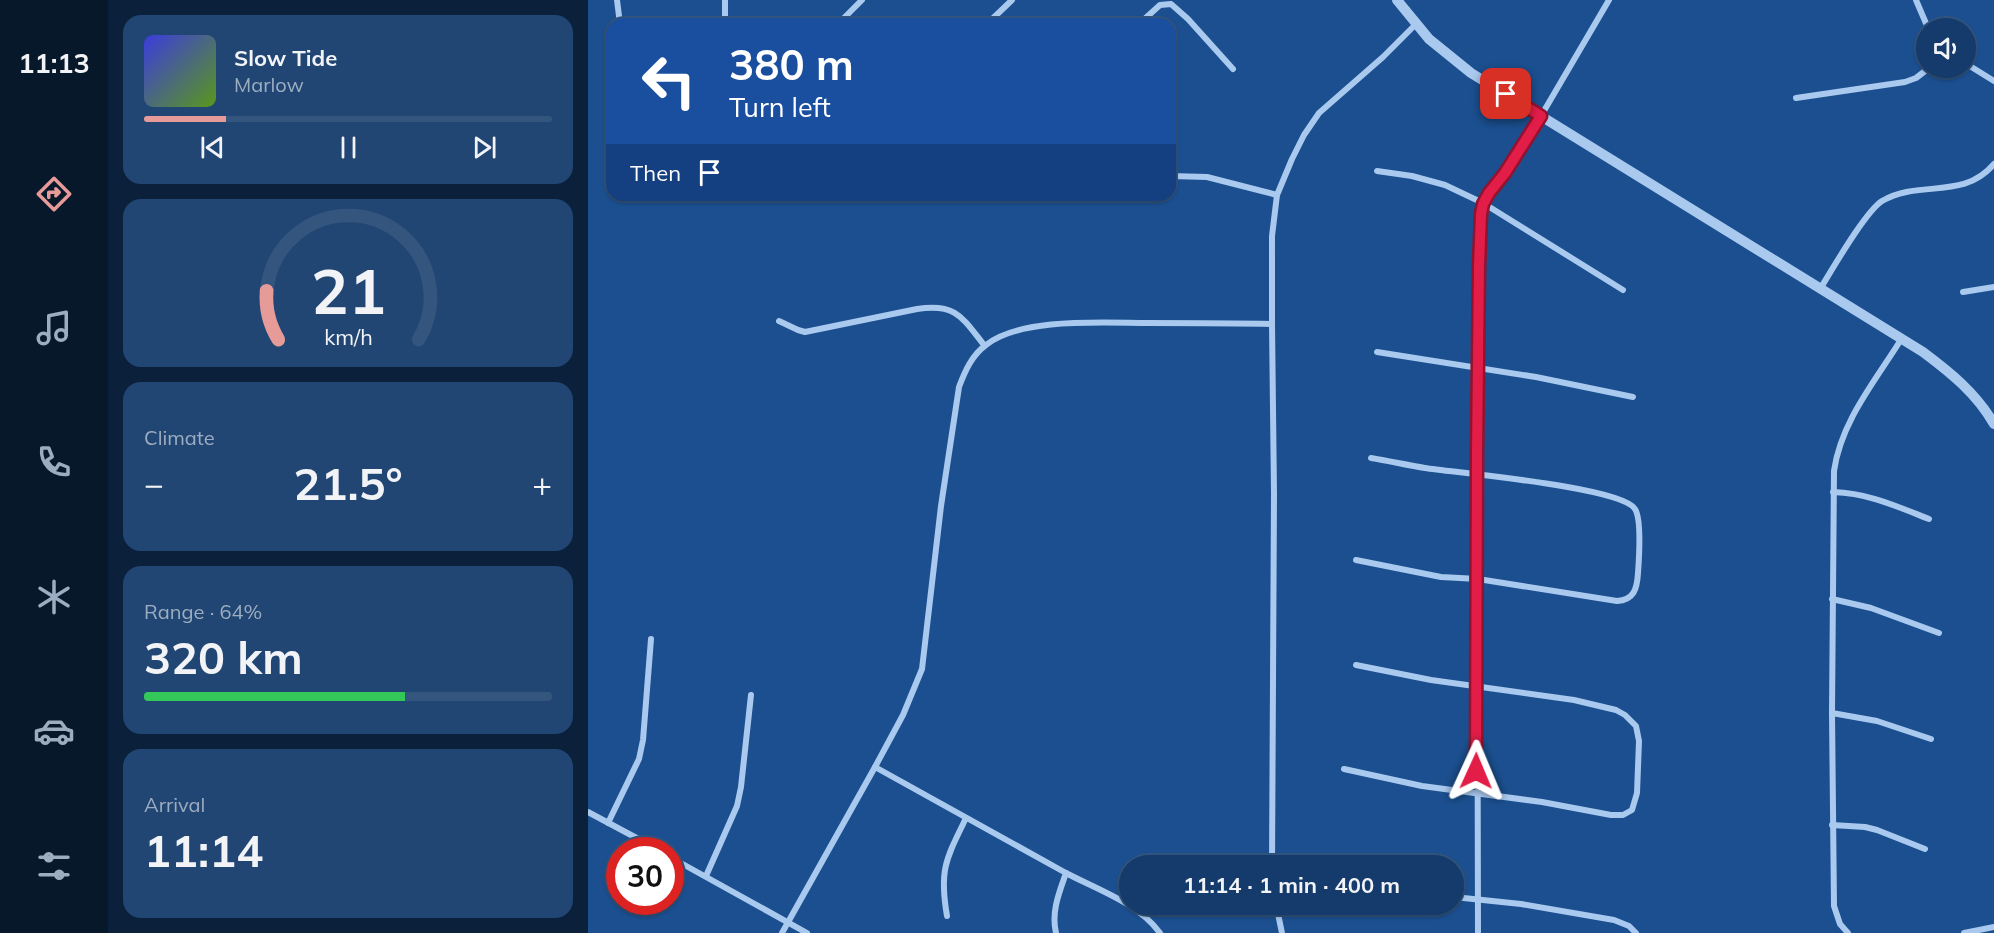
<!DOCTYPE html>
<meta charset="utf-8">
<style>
body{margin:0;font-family:Mulish,sans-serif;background:#214673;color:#f1f3f6;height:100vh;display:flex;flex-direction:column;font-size:22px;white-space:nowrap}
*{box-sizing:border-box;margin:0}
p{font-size:20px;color:#9dadc1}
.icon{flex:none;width:33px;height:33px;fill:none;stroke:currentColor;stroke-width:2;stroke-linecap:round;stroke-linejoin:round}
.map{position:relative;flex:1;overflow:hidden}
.side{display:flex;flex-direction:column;gap:15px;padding:15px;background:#0b203b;width:480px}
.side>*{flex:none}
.top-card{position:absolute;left:18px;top:18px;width:570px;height:183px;border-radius:18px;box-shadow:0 2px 4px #0004,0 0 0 2px #33557e;background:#1a4fa0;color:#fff;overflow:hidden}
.tools{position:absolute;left:1328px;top:18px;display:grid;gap:12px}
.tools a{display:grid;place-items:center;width:60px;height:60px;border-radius:50%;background:#143b6b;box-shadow:0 2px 4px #0004,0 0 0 2px #33557e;font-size:30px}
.speed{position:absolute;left:18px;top:837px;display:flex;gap:12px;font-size:30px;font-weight:700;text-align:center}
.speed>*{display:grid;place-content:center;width:78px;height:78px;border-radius:50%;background:#143b6b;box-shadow:0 2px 4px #0004,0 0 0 2px #33557e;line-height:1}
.speed .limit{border:9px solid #d22;background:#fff;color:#111}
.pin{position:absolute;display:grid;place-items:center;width:51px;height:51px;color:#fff;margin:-26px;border-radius:12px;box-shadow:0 3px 9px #0006}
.me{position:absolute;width:66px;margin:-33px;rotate:1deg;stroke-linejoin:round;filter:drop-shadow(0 0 4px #0008)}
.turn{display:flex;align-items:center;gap:21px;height:126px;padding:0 24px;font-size:27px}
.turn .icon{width:78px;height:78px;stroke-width:2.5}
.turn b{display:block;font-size:42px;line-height:51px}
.then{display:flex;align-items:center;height:57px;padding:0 24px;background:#0003;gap:12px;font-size:22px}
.big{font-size:45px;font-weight:700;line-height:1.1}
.side .tile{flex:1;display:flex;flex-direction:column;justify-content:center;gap:9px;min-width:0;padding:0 21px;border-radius:18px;background:#214673}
.side .dial{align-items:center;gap:0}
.dial svg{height:156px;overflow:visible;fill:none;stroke:#33557e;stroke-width:7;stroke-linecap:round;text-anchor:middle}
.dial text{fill:#f1f3f6;stroke:none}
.song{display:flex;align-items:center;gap:18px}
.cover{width:72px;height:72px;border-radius:9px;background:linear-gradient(135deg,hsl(240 70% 55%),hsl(90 70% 35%))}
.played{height:6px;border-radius:3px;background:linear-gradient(90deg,#e69b98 20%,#33557e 20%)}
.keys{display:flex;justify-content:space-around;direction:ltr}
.heat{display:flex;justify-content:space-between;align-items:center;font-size:33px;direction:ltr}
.charge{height:9px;border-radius:4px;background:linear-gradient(90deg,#34c759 64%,#33557e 0)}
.trip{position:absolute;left:531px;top:855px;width:345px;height:60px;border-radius:30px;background:#143b6b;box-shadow:0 2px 4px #0004,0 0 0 2px #33557e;font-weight:700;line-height:60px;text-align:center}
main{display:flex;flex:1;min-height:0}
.dock{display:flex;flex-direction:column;width:108px;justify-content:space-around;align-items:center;background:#08182b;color:#9dadc1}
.dock .icon{width:42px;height:42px}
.dock .selected{color:#e69b98}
.dock b{font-size:27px;color:#f1f3f6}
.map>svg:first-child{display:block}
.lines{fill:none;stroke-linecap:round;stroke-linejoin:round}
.minor{stroke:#a9c9ee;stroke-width:6}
.tertiary{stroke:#a9c9ee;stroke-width:10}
.route-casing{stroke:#92132f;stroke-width:15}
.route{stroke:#e11d48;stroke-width:10}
</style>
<main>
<nav class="dock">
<b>11:13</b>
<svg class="icon selected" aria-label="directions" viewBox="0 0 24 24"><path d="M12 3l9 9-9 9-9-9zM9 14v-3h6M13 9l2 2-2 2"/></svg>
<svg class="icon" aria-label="music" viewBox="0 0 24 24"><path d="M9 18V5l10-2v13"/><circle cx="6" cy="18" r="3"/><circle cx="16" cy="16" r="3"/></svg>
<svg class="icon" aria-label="phone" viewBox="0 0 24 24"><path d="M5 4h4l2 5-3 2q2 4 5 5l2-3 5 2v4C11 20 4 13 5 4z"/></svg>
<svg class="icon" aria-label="climate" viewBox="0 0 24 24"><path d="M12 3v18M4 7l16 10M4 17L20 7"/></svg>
<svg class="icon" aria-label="car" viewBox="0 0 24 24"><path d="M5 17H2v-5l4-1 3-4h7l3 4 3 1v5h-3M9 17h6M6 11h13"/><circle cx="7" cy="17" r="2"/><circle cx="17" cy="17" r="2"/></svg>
<svg class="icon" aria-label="filters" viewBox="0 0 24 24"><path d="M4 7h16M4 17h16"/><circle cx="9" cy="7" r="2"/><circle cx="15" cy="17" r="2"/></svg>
</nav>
<section class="side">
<div class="tile">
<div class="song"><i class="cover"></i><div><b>Slow Tide</b><p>Marlow</p></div></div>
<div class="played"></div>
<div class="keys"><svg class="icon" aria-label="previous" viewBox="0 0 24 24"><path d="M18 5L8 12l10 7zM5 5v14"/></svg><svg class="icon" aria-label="pause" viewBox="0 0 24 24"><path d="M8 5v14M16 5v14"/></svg><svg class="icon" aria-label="next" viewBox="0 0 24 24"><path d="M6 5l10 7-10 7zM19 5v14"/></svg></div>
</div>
<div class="tile dial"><svg viewBox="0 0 100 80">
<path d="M14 69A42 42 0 1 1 86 69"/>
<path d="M14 69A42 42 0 0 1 8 44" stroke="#e69b98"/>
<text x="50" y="56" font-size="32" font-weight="700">21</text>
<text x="50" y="72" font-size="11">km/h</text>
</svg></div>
<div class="tile"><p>Climate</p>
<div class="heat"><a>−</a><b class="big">21.5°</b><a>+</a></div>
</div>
<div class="tile"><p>Range · 64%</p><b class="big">320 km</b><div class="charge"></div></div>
<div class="tile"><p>Arrival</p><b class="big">11:14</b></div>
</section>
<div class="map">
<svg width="1406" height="933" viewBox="0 0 1406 933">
<rect width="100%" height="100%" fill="#1b4f8f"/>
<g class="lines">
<g class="minor">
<path d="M29,0L32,24"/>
<path d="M1328,0L1340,28"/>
<path d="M137,24V0"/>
<path d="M250,24L274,0"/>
<path d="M399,24L424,0"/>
<path d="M551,24L572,5L583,4L600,19L645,69"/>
<path d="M1377,63L1406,81"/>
<path d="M1208,98L1317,82L1328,78L1341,68"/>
<path d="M789,171L824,176L857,185L895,203L1035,290"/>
<path d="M582,176L619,177L689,195"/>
<path d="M1232,289C1244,270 1277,212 1294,201C1331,179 1375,201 1406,164"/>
<path d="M1375,292L1406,287"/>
<path d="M191,321L210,330L217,332L329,309C368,303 374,317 396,345"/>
<path d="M789,352L948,377L1045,397"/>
<path d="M1245,492C1280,493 1308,506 1341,519"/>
<path d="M768,560L853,577L890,579L1029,601C1046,600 1049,589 1050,573C1051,559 1054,520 1047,509C1034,487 869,473 837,468C819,465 801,461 783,458"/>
<path d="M1244,599L1283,608L1351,633"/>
<path d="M1244,713L1289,721L1343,739"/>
<path d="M287,767L478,873C471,893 463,912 468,933"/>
<path d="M756,769L834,786L954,802L1023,815H1035L1044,810L1049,793L1051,741L1048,726L1037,715L1028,710L986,700L843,680L768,665"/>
<path d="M0,812L71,850"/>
<path d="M20,823L51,759L55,740L63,639"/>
<path d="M1244,825L1277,827L1289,830L1337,849"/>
<path d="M82,857L219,933"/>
<path d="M684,866L686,494L684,324V236L689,195L704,159L716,135L731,113L795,57L828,24"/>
<path d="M478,873C510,890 550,903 572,933"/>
<path d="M118,876L149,806L153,787L163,695"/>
<path d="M866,897L933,904L1026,920L1041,926L1048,933"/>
<path d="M688,904L694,933"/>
<path d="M359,916C351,870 358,859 378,818"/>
<path d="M194,933L287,767L315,715L334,669L353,506L371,387C377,371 384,355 398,345C433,317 516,323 560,323C601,323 642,323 684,324"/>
<path d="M890,933L889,473L891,266L893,214L895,203L901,193L917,173L953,116L1021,0"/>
<path d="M1260,933L1252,924L1246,906L1244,713L1246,471C1253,421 1288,380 1314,338"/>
<path d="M1376,933L1406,927"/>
</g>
<path class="tertiary" d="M809,0L841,39L883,73L1335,352C1363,373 1388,393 1406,424"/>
</g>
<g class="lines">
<defs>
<path id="route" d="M888,771L889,452L891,266L893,214L895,204L901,193L917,173L953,116L918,94"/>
</defs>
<use href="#route" class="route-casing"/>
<use href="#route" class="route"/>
</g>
</svg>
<div class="tools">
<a><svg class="icon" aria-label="sound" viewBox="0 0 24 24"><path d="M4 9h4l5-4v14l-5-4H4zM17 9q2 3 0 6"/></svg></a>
</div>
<div class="speed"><div class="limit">30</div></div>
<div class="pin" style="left:918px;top:94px;background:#d93025"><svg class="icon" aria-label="arrive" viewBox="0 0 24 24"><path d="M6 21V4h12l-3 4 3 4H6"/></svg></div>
<svg class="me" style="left:888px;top:771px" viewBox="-20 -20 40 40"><path d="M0-17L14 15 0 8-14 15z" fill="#e11d48" stroke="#fff" stroke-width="4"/></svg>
<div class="trip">11:14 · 1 min · 400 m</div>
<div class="top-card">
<div class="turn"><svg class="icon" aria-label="left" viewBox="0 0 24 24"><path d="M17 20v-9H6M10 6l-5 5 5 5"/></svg><div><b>380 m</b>Turn left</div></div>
<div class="then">Then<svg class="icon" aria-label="arrive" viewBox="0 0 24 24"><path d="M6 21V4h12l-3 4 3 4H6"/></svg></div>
</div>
</div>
</main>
